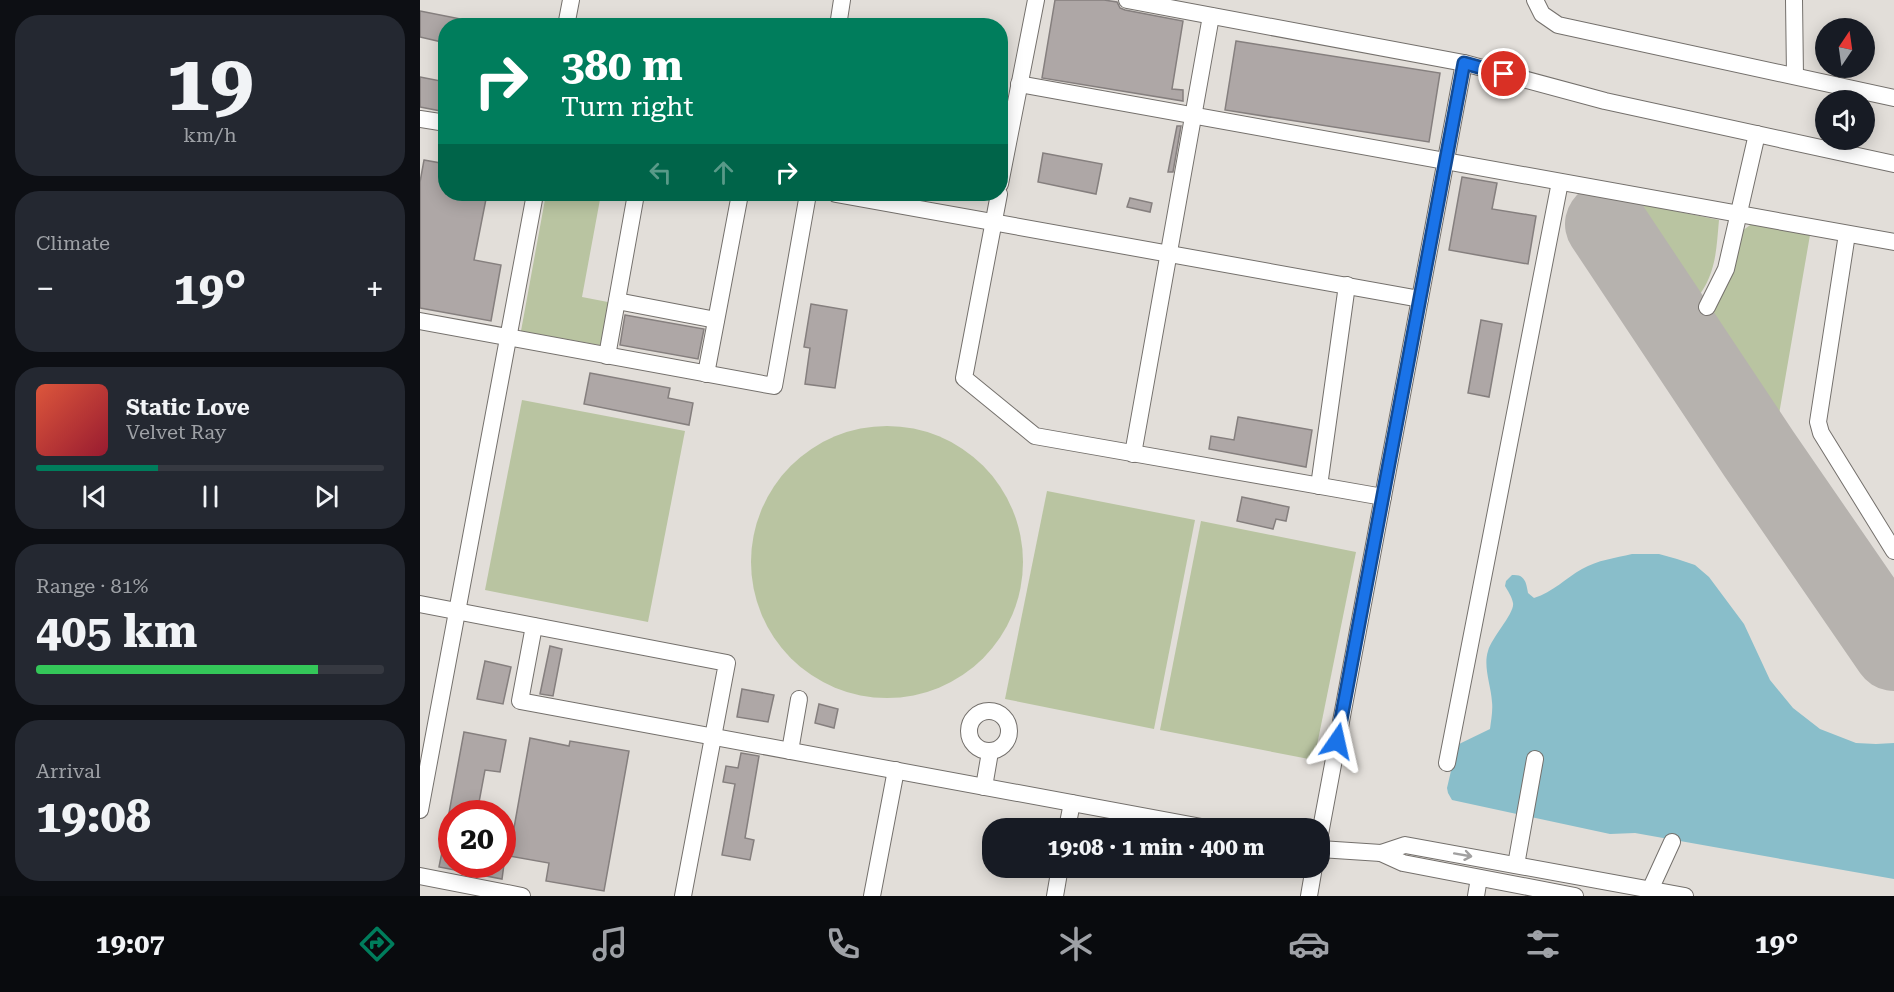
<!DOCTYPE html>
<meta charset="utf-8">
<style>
body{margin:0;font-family:"Roboto Serif",serif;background:#242831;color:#f1f3f6;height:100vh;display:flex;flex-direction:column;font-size:22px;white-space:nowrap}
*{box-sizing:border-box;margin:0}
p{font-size:20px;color:#9ea1a6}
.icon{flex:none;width:33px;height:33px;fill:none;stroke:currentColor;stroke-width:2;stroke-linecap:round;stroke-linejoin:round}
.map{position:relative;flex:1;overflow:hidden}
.panel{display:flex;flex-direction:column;gap:15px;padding:15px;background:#0d0f14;width:420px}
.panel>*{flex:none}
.guide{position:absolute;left:18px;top:18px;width:570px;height:183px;border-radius:24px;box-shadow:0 3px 15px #0003;background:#007d5c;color:#fff;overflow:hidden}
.needle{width:39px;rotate:13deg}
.controls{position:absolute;left:1395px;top:18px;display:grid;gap:12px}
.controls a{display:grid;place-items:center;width:60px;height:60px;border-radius:50%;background:#171b24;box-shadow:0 3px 15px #0003;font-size:30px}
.speed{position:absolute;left:18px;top:800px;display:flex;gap:12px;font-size:30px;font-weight:700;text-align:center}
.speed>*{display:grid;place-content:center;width:78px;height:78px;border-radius:50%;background:#171b24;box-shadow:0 3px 15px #0003;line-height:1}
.speed .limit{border:9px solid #d22;background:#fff;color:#111}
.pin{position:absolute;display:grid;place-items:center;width:51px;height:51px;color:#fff;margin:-26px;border:3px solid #fff;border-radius:50%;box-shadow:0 2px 6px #0007}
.me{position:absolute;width:66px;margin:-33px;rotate:11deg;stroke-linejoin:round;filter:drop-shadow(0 0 4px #0008)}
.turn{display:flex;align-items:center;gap:21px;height:126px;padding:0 24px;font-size:27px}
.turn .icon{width:78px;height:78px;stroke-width:2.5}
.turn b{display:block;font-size:42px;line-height:51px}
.lanes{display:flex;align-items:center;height:57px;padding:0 24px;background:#0003;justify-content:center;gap:30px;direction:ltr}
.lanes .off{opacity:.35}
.big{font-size:45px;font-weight:700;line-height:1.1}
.panel .card{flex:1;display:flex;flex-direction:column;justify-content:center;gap:9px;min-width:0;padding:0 21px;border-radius:24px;background:#242831}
.panel .dial{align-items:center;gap:0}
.dial b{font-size:78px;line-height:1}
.song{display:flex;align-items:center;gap:18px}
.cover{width:72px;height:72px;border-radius:9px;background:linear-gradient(135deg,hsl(10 70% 55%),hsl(350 70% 35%))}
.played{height:6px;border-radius:3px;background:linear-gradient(90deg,#007d5c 35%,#363941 35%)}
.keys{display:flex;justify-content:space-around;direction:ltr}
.heat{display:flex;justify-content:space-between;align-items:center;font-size:33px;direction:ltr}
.charge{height:9px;border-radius:4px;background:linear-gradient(90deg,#34c759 81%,#363941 0)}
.trip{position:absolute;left:562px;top:818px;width:348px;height:60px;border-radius:24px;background:#171b24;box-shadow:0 3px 15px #0003;font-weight:700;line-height:60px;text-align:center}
.menu{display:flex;height:96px;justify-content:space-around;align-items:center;background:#090b0e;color:#9ea1a6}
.menu .icon{width:42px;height:42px}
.menu .selected{color:#007d5c}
.menu b{font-size:27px;color:#f1f3f6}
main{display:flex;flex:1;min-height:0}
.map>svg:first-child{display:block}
.green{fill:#b9c4a1}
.water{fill:#89beca}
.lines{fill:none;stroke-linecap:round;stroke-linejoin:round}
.runway{stroke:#b6b2ae;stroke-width:82}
.building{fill:#aea7a6;stroke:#857f7e;stroke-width:1.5}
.minor-casing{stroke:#74706c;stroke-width:18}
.minor{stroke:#fff;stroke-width:16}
.oneway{stroke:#a1a0a0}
.route-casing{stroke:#114b97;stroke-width:15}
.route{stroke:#1a73e8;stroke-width:10}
</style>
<main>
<section class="panel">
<div class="card dial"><b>19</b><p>km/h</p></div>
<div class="card"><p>Climate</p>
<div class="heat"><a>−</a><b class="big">19°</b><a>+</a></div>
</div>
<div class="card">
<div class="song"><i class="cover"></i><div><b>Static Love</b><p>Velvet Ray</p></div></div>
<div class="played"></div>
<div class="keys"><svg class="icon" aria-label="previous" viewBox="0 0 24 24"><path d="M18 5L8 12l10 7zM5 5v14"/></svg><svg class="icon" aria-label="pause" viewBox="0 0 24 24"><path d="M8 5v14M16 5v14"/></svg><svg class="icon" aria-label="next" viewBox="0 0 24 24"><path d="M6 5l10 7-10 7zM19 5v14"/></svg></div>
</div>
<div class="card"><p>Range · 81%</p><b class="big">405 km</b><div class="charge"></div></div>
<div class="card"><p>Arrival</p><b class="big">19:08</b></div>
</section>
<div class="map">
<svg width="1474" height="896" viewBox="0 0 1474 896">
<rect width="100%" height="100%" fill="#e2ded9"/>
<g class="green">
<path d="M126,194H181L162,297L193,303L185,346L101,331Z"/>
<path d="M1211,202L1299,220C1296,253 1296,276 1274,302Z"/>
<path d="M1333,223L1390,235L1358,420L1290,319L1310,279L1322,231Z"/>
<path d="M102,400L265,431L228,622L65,590Z"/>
<circle cx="467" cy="562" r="136"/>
<path d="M627,491L775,520L734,729L585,699Z"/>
<path d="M781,521L936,552L894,760L740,730Z"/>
</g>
<path class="water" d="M1212,554H1239L1257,559L1275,565L1289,577L1324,624L1350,680L1373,708L1400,729L1436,743L1456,744L1474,743V879L1215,833L1190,834L1032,800L1028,793L1027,788L1037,745L1070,729C1071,720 1073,711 1072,702C1071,685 1063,667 1068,651C1072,637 1095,613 1093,603C1092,597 1088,591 1085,586L1086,581L1092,575C1105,574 1106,582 1108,593L1114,598C1133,592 1146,578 1162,569C1178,560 1195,558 1212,554Z"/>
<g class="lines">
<path class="runway" d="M1186,224L1339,454L1474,650"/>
</g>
<g class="building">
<path d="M635,0H684L697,2L700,8L705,10L763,21L752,89L763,90V101L622,78Z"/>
<path d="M0,11L51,21V26H26V43L0,37Z"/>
<path d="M816,41L1020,73L1009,142L805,110Z"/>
<path d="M0,77L26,82V112L0,107Z"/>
<path d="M757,126H761L753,172H748Z"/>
<path d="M623,153L682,164L676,194L618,182Z"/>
<path d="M4,160L26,164V194H67L54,260L81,265L71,321L0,308V182Z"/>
<path d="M1042,177L1077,183L1072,209L1116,216L1108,264L1029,250Z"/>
<path d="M710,198L732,203L730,212L707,207Z"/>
<path d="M391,304L427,310L415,388L385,384L390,348L384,347Z"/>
<path d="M205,315L284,329L278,359L200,345Z"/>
<path d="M1061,320L1082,324L1069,397L1048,393Z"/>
<path d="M170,373L250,388L248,398L273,403L269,425L164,404Z"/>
<path d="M818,417L892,430L886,467L789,449L791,436L814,440Z"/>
<path d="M822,497L869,507L866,521L856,519L853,529L817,521Z"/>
<path d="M130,646L142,649L133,696L120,694Z"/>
<path d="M65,661L91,667L83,704L57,699Z"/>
<path d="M322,689L354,695L348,722L317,717Z"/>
<path d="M399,704L418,709L414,728L395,723Z"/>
<path d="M44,732L86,740L80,772L65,770L57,813H29Z"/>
<path d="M110,738L149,746L150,741L209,751L184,891L126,881L129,863L89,856Z"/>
<path d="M321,753L339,756L325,838L334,840L330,860L302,855L315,784L303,782L306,766L318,768Z"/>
<path d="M27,827L32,828V864H84L82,879L19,867Z"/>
</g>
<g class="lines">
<defs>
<g id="minor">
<path d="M707,0L1044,63L1185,101L1474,164"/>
<path d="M1115,0L1122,14L1138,25L1474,98"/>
<path d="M1374,0L1375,76"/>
<path d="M146,26L151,0"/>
<path d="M418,26L422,0"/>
<path d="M599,84L1474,242"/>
<path d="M0,119L26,123"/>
<path d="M580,184L616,0"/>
<path d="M416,194L1000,299"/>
<path d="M579,194L544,378L615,436L963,497"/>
<path d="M1427,234L1398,422L1401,433L1474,551"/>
<path d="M197,301L296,320"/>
<path d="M1287,307L1306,269L1337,134"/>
<path d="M0,321L354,386L388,194"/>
<path d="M187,356L216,194"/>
<path d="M286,374L320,194"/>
<path d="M713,454L791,16"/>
<path d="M899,486L927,285"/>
<path d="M0,604L307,663L263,896"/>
<path d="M114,626L100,701L787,828"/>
<circle cx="569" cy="731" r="20"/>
<path d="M370,751L379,699"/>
<path d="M1027,763L1140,182"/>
<path d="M564,787L570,752"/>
<path d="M0,810L115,194"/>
<path d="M647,828L652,803"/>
<path d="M900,834L1044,63"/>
<path d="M900,849L961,853L985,845L1265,896"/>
<path d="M961,853L983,863L1155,896"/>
<path d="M1096,865L1115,759"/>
<path d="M0,876L102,896"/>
<path d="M1230,890L1252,842"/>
<path d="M452,896L476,770"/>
<path d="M635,896L640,867"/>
<path d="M889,896L894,867"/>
<path d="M1056,896L1059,878"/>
</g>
</defs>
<use href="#minor" class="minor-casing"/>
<use href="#minor" class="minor"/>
</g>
<defs><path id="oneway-shaft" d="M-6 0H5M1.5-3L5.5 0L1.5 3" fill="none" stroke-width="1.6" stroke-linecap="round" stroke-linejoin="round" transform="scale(1.5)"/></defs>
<use class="oneway" href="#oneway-shaft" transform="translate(1043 855) rotate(10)"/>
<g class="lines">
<defs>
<path id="route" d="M917,741L1044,63L1084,74"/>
</defs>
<use href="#route" class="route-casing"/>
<use href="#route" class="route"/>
</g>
</svg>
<div class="controls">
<a><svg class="needle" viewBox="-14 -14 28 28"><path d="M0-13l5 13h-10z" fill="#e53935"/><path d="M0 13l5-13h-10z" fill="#9ea1a6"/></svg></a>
<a><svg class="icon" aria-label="sound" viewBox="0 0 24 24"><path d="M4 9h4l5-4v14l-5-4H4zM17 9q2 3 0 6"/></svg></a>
</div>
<div class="speed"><div class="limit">20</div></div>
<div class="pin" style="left:1084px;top:74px;background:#d93025"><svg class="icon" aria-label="arrive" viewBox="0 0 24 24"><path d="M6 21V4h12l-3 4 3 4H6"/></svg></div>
<svg class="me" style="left:917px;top:741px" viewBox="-20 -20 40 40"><path d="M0-17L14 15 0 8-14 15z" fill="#1a73e8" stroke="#fff" stroke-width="4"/></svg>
<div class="trip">19:08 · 1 min · 400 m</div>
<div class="guide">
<div class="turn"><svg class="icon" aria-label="right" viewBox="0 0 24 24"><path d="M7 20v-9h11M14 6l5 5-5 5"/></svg><div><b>380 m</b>Turn right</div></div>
<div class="lanes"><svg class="icon off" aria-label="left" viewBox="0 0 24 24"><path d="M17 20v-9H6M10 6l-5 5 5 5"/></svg><svg class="icon off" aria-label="ahead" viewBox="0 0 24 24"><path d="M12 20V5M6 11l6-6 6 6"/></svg><svg class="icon" aria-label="right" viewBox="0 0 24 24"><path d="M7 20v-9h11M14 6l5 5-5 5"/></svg></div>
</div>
</div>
</main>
<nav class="menu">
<b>19:07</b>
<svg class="icon selected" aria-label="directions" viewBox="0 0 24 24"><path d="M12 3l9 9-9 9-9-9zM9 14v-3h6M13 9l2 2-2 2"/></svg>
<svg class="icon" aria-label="music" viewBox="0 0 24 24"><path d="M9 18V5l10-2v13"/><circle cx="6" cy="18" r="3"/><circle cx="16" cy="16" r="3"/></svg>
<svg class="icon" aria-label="phone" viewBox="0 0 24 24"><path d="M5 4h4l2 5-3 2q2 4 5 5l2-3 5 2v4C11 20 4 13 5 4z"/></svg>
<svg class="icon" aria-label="climate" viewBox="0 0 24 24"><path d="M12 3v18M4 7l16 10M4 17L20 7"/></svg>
<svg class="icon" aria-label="car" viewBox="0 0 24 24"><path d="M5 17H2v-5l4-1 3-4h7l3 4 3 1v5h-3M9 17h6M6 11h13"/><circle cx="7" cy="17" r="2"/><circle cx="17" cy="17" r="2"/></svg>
<svg class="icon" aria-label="filters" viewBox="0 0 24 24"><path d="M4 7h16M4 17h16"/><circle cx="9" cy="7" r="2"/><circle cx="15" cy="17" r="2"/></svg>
<b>19°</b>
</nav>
